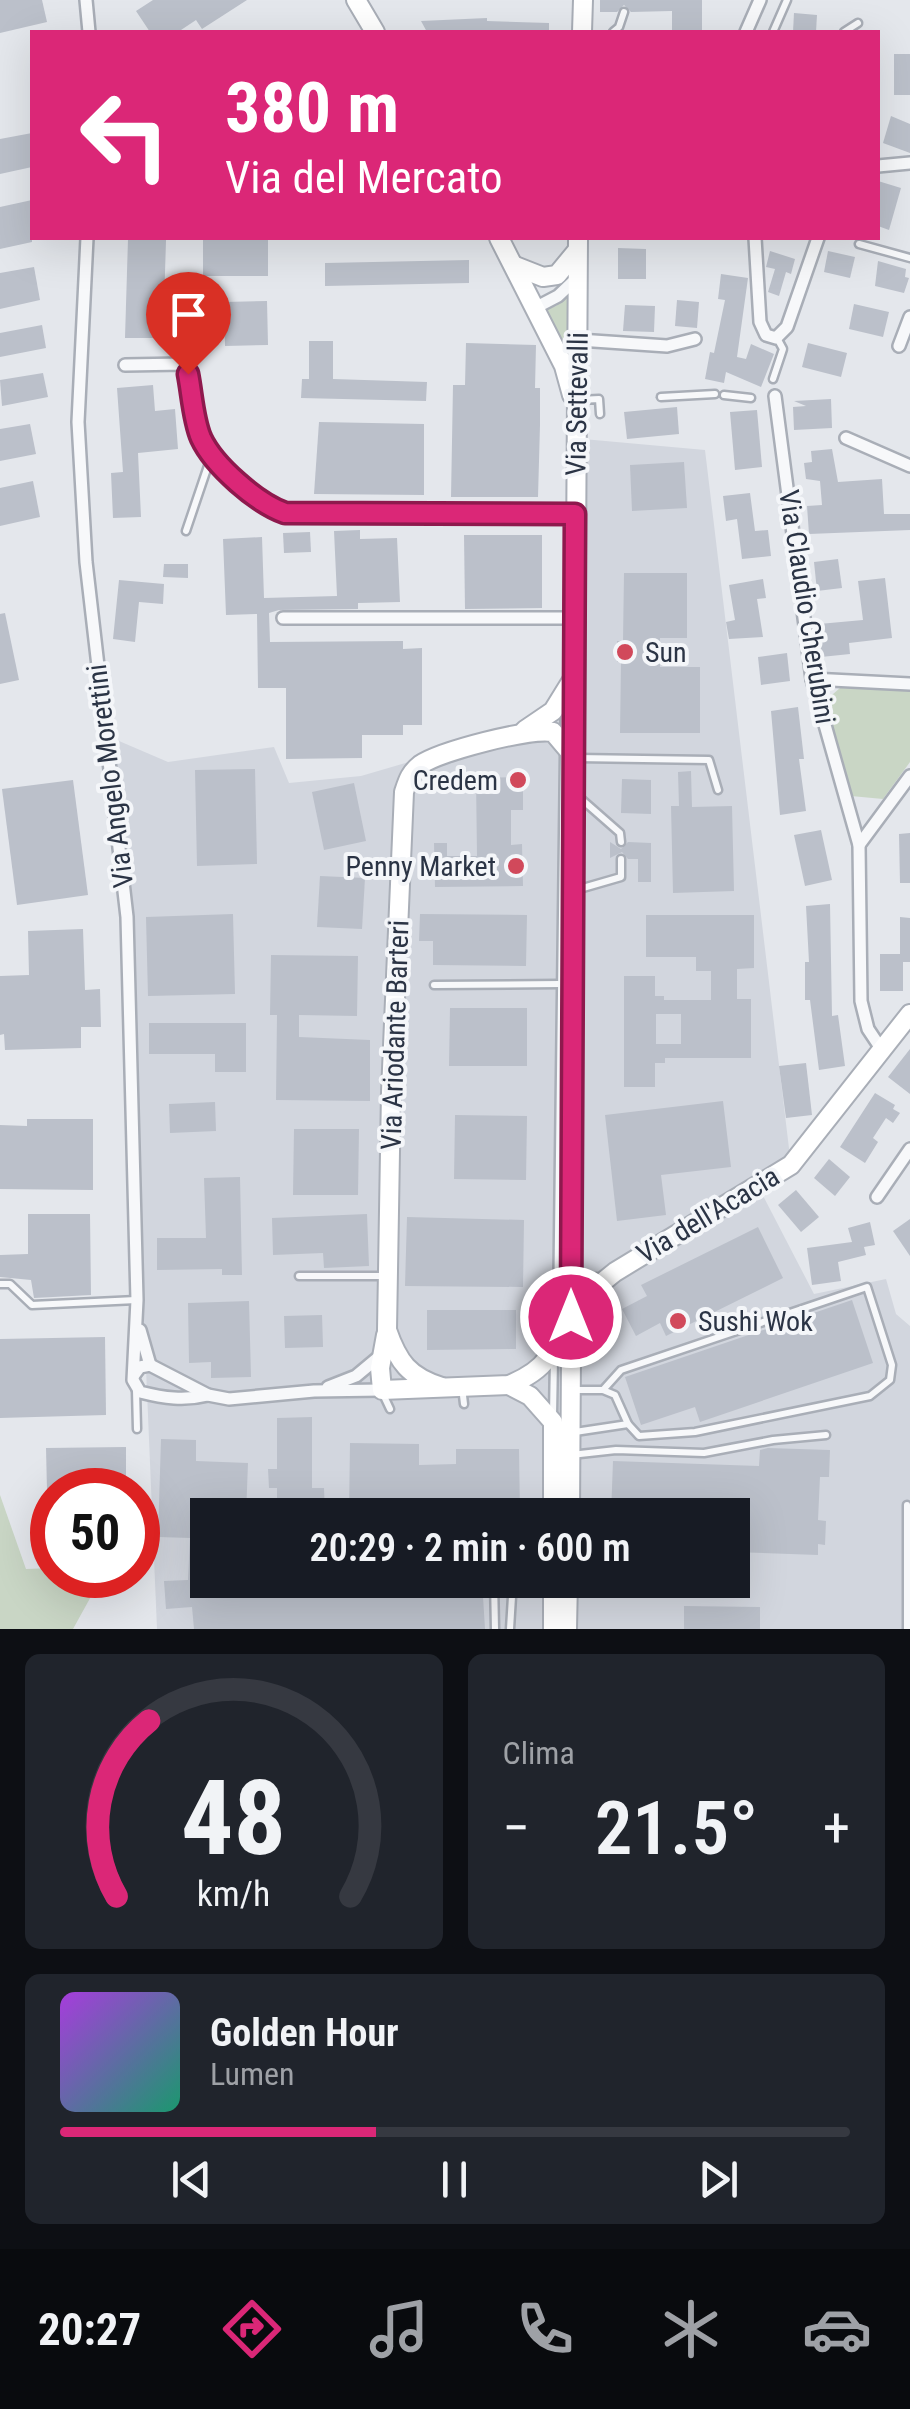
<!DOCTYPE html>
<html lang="it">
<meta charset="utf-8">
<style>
body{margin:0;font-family:"Roboto Condensed",sans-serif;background:#20242c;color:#f1f3f6;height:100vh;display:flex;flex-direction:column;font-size:38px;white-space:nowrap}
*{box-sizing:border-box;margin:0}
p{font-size:32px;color:#9ea1a6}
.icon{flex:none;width:55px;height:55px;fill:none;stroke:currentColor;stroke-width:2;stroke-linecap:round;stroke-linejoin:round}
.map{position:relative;height:1629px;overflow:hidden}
.sheet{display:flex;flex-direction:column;gap:25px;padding:25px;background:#0d0f14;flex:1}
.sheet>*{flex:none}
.banner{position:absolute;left:30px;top:30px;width:850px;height:210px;border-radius:0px;box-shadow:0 10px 40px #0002;background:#db2777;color:#fff;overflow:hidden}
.speed{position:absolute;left:30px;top:1468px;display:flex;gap:20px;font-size:50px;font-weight:700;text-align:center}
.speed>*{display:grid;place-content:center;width:130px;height:130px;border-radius:50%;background:#171b24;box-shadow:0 10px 40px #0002;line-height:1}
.speed .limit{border:15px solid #d22;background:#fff;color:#111}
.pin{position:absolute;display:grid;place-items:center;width:85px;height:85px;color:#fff;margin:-102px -42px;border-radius:50% 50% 50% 0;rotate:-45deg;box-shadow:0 0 10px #0007}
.pin .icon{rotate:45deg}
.me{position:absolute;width:110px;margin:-55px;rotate:0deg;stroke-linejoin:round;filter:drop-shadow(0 0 8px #0008)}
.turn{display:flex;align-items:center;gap:35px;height:210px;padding:0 30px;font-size:45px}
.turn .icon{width:130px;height:130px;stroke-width:2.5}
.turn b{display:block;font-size:70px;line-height:85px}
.big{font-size:75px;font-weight:600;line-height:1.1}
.sheet .tile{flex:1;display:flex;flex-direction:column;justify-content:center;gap:15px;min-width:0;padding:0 35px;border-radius:15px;background:#20242c}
.sheet .dial{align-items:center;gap:0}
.dial svg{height:260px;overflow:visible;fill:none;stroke:#363941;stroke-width:7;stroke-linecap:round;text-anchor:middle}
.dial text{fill:#f1f3f6;stroke:none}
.song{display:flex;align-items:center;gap:30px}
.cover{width:120px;height:120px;border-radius:15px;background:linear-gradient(135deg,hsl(280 70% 55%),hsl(160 70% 35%))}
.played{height:10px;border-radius:5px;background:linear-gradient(90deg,#db2777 40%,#363941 40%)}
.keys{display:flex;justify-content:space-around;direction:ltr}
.heat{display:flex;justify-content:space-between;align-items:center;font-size:55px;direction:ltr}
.sheet .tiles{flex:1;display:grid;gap:25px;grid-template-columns:1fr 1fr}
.tile:last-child{grid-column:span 2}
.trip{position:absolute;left:190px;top:1498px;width:560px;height:100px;border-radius:0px;background:#171b24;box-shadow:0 10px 40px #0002;font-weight:600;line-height:100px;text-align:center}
.menu{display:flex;height:160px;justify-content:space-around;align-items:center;background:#090b0e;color:#9ea1a6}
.menu .icon{width:70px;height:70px}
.menu .selected{color:#db2777}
.menu b{font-size:45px;color:#f1f3f6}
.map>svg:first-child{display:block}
.built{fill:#d2d6de;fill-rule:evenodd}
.green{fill:#c9d6c5}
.building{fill:#bbc0ca;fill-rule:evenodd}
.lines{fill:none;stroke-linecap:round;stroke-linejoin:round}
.lane-casing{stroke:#a9aeb7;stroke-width:11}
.street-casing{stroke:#a9aeb7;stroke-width:16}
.secondary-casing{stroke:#a9aeb7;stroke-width:22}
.lane{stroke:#f7f8fa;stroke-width:6}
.street{stroke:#f7f8fa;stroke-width:11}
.secondary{stroke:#fff;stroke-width:18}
.route-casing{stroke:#8e194d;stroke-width:25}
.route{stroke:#db2777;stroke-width:18}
.poi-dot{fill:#d1495b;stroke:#f4f6f9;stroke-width:4}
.labels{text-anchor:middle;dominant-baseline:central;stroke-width:8;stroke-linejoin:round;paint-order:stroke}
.street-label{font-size:28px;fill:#2b3445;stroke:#f4f6f9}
.poi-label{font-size:28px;fill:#2b3445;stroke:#f4f6f9;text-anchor:start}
</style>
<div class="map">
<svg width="910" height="1629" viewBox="0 0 910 1629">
<rect width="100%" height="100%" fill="#e4e7ec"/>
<path class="built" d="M583,439L705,450L791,1165L758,1186L814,1294L886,1279L896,1314L910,1326V1629H157L127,917L105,735L168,762L274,747L289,783L361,776L484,740L578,692ZM208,1515H732V1580H208Z"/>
<g class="green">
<path d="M573,290V345H565L545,310L556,306Z"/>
<path d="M840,688L910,690V762L883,799L851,796L825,701Z"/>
<path d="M0,1495L26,1569L52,1568V1575H97L99,1582L73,1629H0Z"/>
</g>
<g class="building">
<path d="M0,0H42L47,22L0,33Z"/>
<path d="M153,0H247L202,29L196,20L178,32H150L136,11Z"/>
<path d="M600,0H702V32H672V11L631,12L624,5L617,12H600Z"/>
<path d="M794,13L817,15L816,32H793Z"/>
<path d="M487,18V21L549,23V32H427L421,21Z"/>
<rect x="894" y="54" width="16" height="41"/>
<path d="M891,116L910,124V153L883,143Z"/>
<path d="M32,133V167L0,174V139Z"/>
<path d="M878,181L901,188L889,230L878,226Z"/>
<path d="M32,200V242L0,249V207Z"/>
<rect x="203" y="238" width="65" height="38"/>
<path d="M128,239L166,240L163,338H125Z"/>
<path d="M618,248L646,249V279H618Z"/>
<path d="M770,251L795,259L791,274L786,272L779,296L768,292L775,269L766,267Z"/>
<path d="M828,251L855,257L850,278L824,272Z"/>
<path d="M469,260V283L325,286V263Z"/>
<path d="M878,261L906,269L905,277L909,278L904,293L875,286Z"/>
<path d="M34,267L40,300L0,309V273Z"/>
<path d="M721,274L748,278L737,357L746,359L751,344L774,354L761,387L726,372L724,383L705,379L710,352L714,353L725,300L718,299Z"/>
<path d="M677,300L699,302L697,328L675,326Z"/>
<path d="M267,301L268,345L225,346L224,302Z"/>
<path d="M854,304L889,312L883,337L849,329Z"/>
<path d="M625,305L655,306L654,332L623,331Z"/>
<path d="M42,325L46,348L0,357V333Z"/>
<path d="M309,341H333V379L427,382L426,401L301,398L302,379H309Z"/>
<path d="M466,343L536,345L535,388H540V425L538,497H451L453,385H465Z"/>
<path d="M808,343L847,353L841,377L802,367Z"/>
<path d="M43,373L48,397L2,406L0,380Z"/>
<path d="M153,385L155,411L175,409L178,449L138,453L141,517L113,518L111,473L123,472L117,388Z"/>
<path d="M831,399L832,428L794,430L793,407L806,406L794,401Z"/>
<path d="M677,407L679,434L627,439L624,412Z"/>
<path d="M757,410L762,467L735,470L730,412Z"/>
<path d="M319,422L424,424V495L314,494Z"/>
<path d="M30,424L36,454L0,461V429Z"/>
<path d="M832,449L838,482L882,479L884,514H910V530L809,534L807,506L822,505L820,481L806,479L804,463L812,462L811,451Z"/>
<path d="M684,462L687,508L632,511L630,465Z"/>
<path d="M33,481L40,517L0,526V488Z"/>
<path d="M750,493L755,531L768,530L771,556L742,559L737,519L726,521L723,496Z"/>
<path d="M360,530V539L397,538L400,602L358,603V609L279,610L269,613L270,642L403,641V649L422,648V725H403V735H362V758L286,759V688H258L257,614L226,615L223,539L262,537L264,598L337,596L334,531Z"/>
<path d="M310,532L311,552L284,553L283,533Z"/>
<path d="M464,535H542V608L465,609Z"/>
<path d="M838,559L842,588L817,591L814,562Z"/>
<path d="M164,564H188V578L163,577Z"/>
<path d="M624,573H687V638H660V667H700V733H620L621,662H617V641H623Z"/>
<path d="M885,578L892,638L849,643L850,654L821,657L819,624L863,620L858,581Z"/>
<path d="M763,579L766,598L757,599L763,637L729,639L726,622L735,620L729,585Z"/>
<path d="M119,580L164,584L163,604L139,602L135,642L113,639Z"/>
<path d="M5,613L19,680L0,684V614Z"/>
<path d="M787,653L790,681L761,685L758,657Z"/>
<path d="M798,707L804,759H799L806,811L780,815L771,711Z"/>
<path d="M255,769L257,864L197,866L195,770Z"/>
<path d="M691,771L692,807L732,806L734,891L673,893L671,806H679L678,772Z"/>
<path d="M523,777V810H511V845L522,844L523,886L435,887L434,843H447V856H477L476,778Z"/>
<path d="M622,779L651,780V814L621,813Z"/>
<path d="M73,780L88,895L17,905L2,789Z"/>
<path d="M354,783L366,841L324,850L312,792Z"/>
<path d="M821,830L832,880L805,886L794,835Z"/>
<path d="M910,833V883H900L899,834Z"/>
<path d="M610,842L621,849L628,842L651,843V882H638V859H628L622,852L610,858Z"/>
<path d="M320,876L365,878L362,929L317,927Z"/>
<path d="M830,904L832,1016L838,1015L845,1066L819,1070L810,1000H805V962H809L806,906Z"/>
<path d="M233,914L235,994L148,996L146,917Z"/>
<path d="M420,914L527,915L526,966L433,965V941H419Z"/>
<path d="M646,915H754V968L737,969V999H751V1058H665V1063H655V1087H624V976H655V996H664V1000H711V971H696V957H646ZM656,1014H681V1044H656Z"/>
<path d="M900,917L910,918V962H903V991H880V954H900Z"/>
<path d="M83,929L85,990L100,989L101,1027H81V1048L5,1050L4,1034L0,1035V976L29,975L28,931Z"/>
<path d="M271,955L358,956L357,1016L299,1015V1037L370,1040V1101L276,1100L277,1015H270Z"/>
<path d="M450,1008H527V1066H449Z"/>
<path d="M149,1023H246V1072H215V1054H149Z"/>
<path d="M910,1049V1094L888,1077Z"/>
<path d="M806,1063L812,1115L786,1118L779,1066Z"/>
<path d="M875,1093L895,1105L893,1109L900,1113L893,1123L886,1118L873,1138L878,1142L865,1163L840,1147Z"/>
<path d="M723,1101L731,1167L661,1175L666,1215L617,1221L605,1115Z"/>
<path d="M215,1102L216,1131L170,1133L169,1104Z"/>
<path d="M455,1115L527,1116L526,1180L454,1179Z"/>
<path d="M27,1119H93V1190L0,1189V1125L27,1126Z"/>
<path d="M294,1129H359L358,1195H293Z"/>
<path d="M829,1159L850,1177L835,1196L814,1178Z"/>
<path d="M240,1177L242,1275H222V1269L157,1270V1238H206L204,1178Z"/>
<path d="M796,1190L819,1217L801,1232L778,1205Z"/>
<path d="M28,1214H90L91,1295L34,1298L31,1280L0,1277V1255L28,1254Z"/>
<path d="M367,1214L369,1266L324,1268L323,1253L273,1255L272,1218Z"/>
<path d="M407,1217L524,1220L523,1287L405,1286Z"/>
<path d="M910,1219V1256L893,1231Z"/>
<path d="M870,1222L875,1245L864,1247L866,1255L838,1262L841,1281L812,1285L807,1248L852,1242L848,1228Z"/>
<path d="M758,1227L783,1278L666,1336L660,1323L636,1336L622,1309L647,1296L641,1285Z"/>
<path d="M852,1300L873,1363L700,1422L695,1407L641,1425L625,1377Z"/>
<path d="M249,1301L251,1377L211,1378V1362L189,1363L188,1303Z"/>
<path d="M427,1310H516V1349L427,1350Z"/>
<path d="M322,1315L323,1347L285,1348L284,1316Z"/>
<path d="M105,1337L106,1415L0,1418V1339Z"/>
<path d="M312,1417V1488H324L325,1515H277V1488H269L268,1469H277V1418Z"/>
<path d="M161,1439L196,1440V1461L248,1463L246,1515H208V1580H482L485,1629H194L192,1607L166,1609L164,1581L188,1580L190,1538L158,1537Z"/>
<path d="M350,1443L419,1444V1465L456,1464V1449H519L520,1515H349Z"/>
<path d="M126,1447V1490H47L46,1448Z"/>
<path d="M768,1448L830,1450L829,1477H820L818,1520L826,1521L825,1545L818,1544V1555L732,1552V1515H611L613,1461L759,1466L760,1450Z"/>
<path d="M684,1606L760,1607V1629H684Z"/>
</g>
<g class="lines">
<defs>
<g id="lane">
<path d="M613,32L619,27L624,12"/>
<path d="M773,32L787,0"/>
<path d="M844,32L858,23"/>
<path d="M859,244L910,258"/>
<path d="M773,379L783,349L777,338"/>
<path d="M724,395L751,398"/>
<path d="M661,397L715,394"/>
<path d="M579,400L599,399L600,414"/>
<path d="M186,531L211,457"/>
<path d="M564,736L565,703"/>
<path d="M577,758L709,760L718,790"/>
<path d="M579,797L620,833L621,842"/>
<path d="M576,890L621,877V859"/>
<path d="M434,985L560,984"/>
<path d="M299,1276H387"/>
<path d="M0,1284H10L32,1305L136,1300"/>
<path d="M575,1287L596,1277"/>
<path d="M557,1316L564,753"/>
<path d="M462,1387L464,1404"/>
<path d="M136,1390L137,1429"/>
<path d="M574,1390H603L615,1395L628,1424L639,1436L695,1432L870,1396L890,1380L892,1365L867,1287L621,1370L603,1390"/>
<path d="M382,1392L390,1409"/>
<path d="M553,1415L554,1358"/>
<path d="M575,1432L628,1424"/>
<path d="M571,1455L616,1450L704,1453L773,1440L826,1435"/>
<path d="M907,1505V1629"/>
<path d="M494,1580L495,1629"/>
<path d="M513,1582L552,1581"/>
<path d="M510,1629L513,1580"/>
</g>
<g id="street">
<path d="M86,0L89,32"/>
<path d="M746,32L760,0"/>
<path d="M878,166L910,163"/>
<path d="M87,238L78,422L86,562L127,917L137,1300L133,1380L140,1392C164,1398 184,1401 208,1395"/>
<path d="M755,238L760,322L766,335L776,338L787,327L818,238"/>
<path d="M535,308L558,296L578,277"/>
<path d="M579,340L667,346L695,339"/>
<path d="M899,346L910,317"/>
<path d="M125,365L184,364C193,386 193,411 200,433C209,463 257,503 285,513L575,514"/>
<path d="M775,396L812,679L859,845L861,1001L868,1029L882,1050"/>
<path d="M846,438L910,466"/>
<path d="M283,618H574"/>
<path d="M812,679L910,684"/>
<path d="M859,845L910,776"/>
<path d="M877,1197L910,1149"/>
<path d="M140,1330L150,1365"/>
<path d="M134,1375L140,1367L150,1365L208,1395L229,1399L314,1391L382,1390"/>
<path d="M328,1387L356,1376L380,1356"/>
</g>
<g id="secondary">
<path d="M356,0L375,32"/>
<path d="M582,32L583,0"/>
<path d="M499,238L564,366L572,395"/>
<path d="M515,266L543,277L557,275L576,252"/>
<path d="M525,730L553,711L574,677"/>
<path d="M571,1317L589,1293L615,1272L791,1165L910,1014"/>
<path d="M386,1335L380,1368L382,1390L509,1385C548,1369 554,1353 564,1315"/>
<path d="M509,1385L530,1396L553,1422V1515"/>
<path d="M442,1387C409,1377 398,1362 387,1330L391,1092L404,792C408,780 410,773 420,765C441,751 529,728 553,732L575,758"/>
<path d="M570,1515L578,238"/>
<path d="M553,1629V1580"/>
<path d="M567,1629L568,1580"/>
</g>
</defs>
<use href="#lane" class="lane-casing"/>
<use href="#street" class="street-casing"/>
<use href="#secondary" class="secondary-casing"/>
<use href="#lane" class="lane"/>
<use href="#street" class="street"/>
<use href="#secondary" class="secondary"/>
</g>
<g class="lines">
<defs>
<path id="route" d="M188,374C192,394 193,419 201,438C214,466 257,503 285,513L575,514L571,1317"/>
</defs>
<use href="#route" class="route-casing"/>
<use href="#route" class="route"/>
</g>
<g class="poi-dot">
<circle cx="625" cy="652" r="10"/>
<circle cx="518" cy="780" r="10"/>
<circle cx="516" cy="866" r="10"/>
<circle cx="678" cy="1321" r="10"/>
</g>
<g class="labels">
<g class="street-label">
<text transform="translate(577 404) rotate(-89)">Via Settevalli</text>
<text transform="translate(807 607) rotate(81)">Via Claudio Cherubini</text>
<text transform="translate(110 776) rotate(-97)">Via Angelo Morettini</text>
<text transform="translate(395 1035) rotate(-88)">Via Ariodante Barteri</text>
<text transform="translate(708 1215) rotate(-31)">Via dell'Acacia</text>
</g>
<g class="poi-label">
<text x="645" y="652">Sun</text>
<text x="498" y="780" text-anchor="end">Credem</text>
<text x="496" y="866" text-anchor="end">Penny Market</text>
<text x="698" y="1321">Sushi Wok</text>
</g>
</g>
</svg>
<div class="speed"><div class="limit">50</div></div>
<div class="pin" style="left:188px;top:374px;background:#d93025"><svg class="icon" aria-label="arrive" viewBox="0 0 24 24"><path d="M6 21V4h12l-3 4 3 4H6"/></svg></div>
<svg class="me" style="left:571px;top:1317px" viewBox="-20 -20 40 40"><circle r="17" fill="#db2777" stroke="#fff" stroke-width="3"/><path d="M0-11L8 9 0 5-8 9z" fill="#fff"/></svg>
<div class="trip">20:29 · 2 min · 600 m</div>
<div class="banner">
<div class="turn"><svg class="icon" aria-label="left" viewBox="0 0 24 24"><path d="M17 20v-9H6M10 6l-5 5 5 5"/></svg><div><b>380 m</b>Via del Mercato</div></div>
</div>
</div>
<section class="sheet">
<div class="tiles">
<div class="tile dial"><svg viewBox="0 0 100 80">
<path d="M14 69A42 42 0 1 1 86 69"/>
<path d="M14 69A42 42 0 0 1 24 15" stroke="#db2777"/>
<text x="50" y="56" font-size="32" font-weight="700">48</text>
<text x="50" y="72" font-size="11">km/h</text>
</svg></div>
<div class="tile"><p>Clima</p>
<div class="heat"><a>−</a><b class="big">21.5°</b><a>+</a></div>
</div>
<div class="tile">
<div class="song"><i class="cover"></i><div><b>Golden Hour</b><p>Lumen</p></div></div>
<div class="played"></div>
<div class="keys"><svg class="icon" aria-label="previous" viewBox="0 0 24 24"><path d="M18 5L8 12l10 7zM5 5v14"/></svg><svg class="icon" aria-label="pause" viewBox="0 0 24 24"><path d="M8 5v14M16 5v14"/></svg><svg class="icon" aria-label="next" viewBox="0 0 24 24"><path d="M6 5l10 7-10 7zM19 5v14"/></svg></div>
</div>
</div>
</section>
<nav class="menu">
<b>20:27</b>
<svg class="icon selected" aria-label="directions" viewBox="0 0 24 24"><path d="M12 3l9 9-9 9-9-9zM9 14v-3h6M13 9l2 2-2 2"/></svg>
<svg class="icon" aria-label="music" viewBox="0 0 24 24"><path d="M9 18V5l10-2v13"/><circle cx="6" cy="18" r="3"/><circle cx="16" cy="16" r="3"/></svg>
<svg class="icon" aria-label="phone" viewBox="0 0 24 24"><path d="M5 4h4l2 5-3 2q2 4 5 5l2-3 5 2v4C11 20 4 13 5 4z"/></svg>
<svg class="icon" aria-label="climate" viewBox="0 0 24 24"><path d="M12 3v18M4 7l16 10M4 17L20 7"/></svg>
<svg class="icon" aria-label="car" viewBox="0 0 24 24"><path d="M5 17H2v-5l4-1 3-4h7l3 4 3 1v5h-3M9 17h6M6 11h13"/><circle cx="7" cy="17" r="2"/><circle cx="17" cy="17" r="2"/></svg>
</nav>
